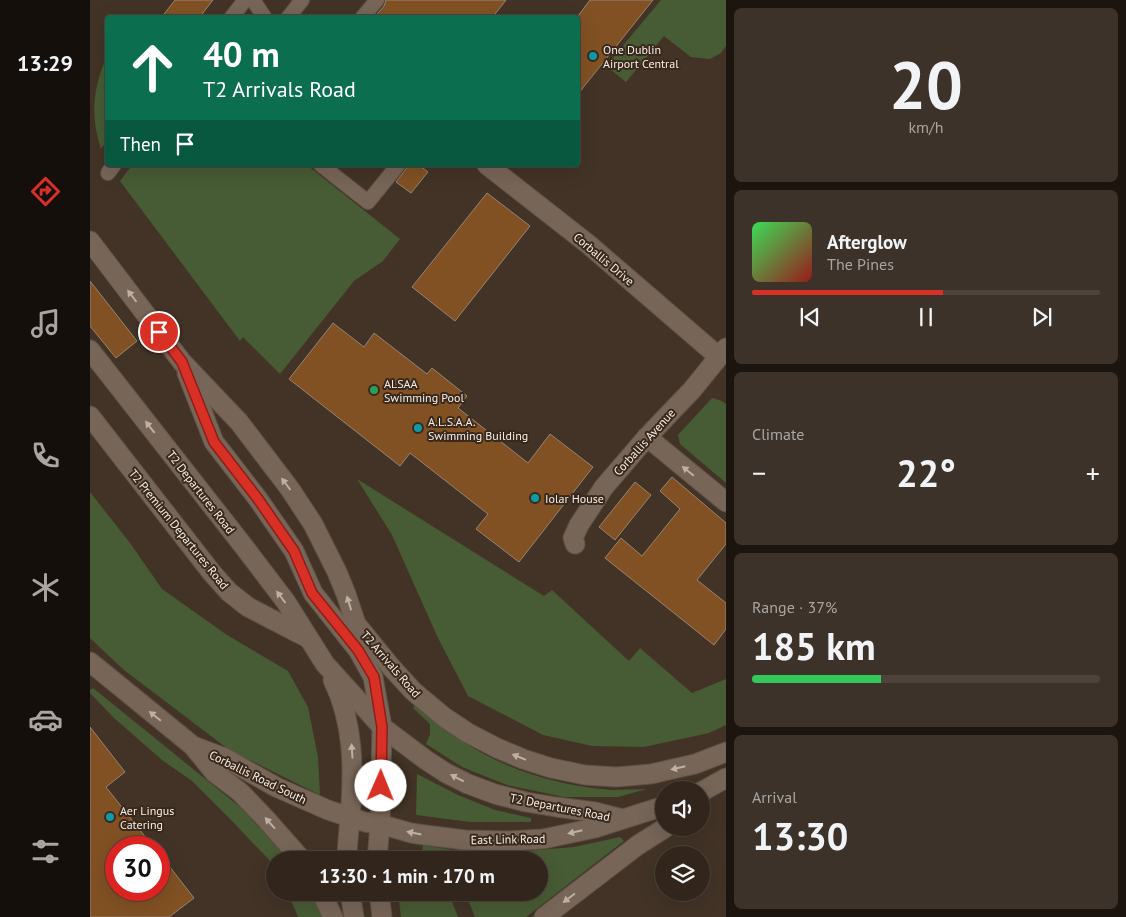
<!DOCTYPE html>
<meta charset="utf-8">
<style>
body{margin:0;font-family:"PT Sans",sans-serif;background:#3d3229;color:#f1f3f6;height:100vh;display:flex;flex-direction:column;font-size:19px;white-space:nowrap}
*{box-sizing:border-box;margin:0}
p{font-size:16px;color:#a8a5a3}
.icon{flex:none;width:28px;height:28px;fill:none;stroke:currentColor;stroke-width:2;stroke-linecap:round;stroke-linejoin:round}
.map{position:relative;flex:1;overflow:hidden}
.drawer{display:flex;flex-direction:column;gap:8px;padding:8px;background:#1c150f;width:400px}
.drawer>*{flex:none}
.banner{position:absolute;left:15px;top:15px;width:475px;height:152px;border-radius:5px;box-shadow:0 5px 20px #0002,0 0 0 1px #4d433b;background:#0b6e4f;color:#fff;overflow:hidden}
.fabs{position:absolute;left:565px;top:781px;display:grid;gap:10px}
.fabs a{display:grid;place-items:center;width:55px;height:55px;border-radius:50%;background:#32261c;box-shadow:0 5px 20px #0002,0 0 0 1px #4d433b;font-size:25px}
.speed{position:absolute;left:15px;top:836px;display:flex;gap:10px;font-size:25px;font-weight:700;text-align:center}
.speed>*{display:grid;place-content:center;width:65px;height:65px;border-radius:50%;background:#32261c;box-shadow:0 5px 20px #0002,0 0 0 1px #4d433b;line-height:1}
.speed .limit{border:8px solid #d22;background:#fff;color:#111}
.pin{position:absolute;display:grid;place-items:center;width:42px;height:42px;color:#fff;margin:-21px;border:2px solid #fff;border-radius:50%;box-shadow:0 1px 5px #0007}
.me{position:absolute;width:55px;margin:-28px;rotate:1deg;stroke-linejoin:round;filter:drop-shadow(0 0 4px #0008)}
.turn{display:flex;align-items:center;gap:18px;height:105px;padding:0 15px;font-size:22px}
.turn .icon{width:65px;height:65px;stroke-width:2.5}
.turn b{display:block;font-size:35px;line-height:42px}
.then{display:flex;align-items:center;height:48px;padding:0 15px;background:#0003;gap:10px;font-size:19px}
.big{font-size:38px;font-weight:800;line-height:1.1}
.drawer .tile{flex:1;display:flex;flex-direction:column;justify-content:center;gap:8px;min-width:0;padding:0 18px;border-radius:8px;background:#3d3229}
.drawer .dial{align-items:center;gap:0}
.dial b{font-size:65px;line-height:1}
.song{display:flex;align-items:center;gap:15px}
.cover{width:60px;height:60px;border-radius:8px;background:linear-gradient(135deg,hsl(130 70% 55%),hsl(0 70% 35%))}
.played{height:5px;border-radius:2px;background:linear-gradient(90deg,#d93025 55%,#4d433b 55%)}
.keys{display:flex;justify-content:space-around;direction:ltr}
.heat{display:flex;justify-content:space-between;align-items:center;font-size:28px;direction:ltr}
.charge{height:8px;border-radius:4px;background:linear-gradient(90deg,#34c759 37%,#4d433b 0)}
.trip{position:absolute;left:176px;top:851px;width:282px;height:50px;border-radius:25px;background:#32261c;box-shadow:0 5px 20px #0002,0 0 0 1px #4d433b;font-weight:800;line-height:50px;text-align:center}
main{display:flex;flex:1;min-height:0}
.dock{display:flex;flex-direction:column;width:90px;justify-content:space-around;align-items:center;background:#140f0b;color:#a8a5a3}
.dock .icon{width:35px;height:35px}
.dock .current{color:#d93025}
.dock b{font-size:22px;color:#f1f3f6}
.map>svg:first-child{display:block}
.green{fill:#475b34}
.building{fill:#815123;stroke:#978475}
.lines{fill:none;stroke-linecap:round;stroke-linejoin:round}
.pedestrian-casing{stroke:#5f5146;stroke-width:16}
.minor-casing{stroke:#5f5146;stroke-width:21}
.pedestrian{stroke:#776557;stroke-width:14}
.minor{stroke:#776557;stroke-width:19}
.oneway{fill:#beb0a5}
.route-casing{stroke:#8d1f18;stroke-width:12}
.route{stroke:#d93025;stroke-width:9}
.culture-dot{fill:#0f9aa8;stroke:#38291c;stroke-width:2}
.leisure-dot{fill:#2e9e5b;stroke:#38291c;stroke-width:2}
.labels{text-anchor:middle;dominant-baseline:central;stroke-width:4;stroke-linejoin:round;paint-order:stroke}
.poi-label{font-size:12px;fill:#f8eee5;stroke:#38291c;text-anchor:start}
.street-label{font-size:12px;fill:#f8eee5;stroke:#38291c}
</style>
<main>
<nav class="dock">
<b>13:29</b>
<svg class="icon current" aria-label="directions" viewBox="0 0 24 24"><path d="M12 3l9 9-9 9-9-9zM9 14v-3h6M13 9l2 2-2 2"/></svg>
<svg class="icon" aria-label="music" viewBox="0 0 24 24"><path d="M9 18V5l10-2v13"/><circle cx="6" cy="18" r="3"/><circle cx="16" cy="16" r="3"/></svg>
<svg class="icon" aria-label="phone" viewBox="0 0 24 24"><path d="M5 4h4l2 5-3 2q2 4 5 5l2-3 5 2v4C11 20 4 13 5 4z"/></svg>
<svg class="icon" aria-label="climate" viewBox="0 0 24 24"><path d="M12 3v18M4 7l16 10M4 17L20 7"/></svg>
<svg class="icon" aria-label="car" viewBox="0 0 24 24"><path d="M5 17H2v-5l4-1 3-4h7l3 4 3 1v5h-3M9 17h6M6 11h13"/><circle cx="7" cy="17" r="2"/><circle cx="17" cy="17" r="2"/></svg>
<svg class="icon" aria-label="filters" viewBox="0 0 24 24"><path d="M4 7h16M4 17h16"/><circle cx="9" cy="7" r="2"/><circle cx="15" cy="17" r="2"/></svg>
</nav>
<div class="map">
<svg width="636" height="917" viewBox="0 0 636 917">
<rect width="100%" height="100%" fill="#423326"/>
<g class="green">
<path d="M571,0H636V46L631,53L620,59L601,57L574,36L536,82L516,66Z"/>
<path d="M17,56V140L11,149C0,116 3,87 17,56Z"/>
<path d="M42,165H217L310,239L293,261L264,281L190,374L153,337L150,341L30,181Z"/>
<path d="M622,398L632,401L636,404V483L590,444L588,435Z"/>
<path d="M267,479L454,596L462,590L539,661L550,648L602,693L636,679V725L619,733L554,747L502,746L453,735L378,696L348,638L302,535Z"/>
<path d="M0,492L40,543L72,589L137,635L198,671L218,707L228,757L230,795L138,749L34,670L0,638Z"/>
<path d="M3,688L150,807L195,855L190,860H185V864L184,865L141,820L102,781L72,760L24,718L0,693V690Z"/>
<path d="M326,704C347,722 369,741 394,754C433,775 478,787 522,790C534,790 545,789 557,789L528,797H474L417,785L372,767L336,744L340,734V724L323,708Z"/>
<path d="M327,774L368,795L405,810L441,818V822H380L326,815Z"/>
<path d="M530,837L534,841L436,917H385L375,893L450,892V860H355L353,857L332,852L333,845L362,850L423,852L484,847Z"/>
<path d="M198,893H221L233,917H208Z"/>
<path d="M308,893H357L361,899L368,917H311Z"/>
</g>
<g class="building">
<path d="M85,0H123L109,18H71Z"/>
<path d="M296,0H416L402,18H284L294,6Z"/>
<path d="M500,0H563L488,94V16Z"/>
<path d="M319,165H329L338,172L321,193L306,182Z"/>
<path d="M397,193L440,226L365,321L322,287Z"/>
<path d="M0,281L47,341L26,358L0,326Z"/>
<path d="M243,323L274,347L284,333L337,374L342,368L377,396L368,408L438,463L460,434L503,467L429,562L386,529L398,514L320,453L310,466L199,379Z"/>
<path d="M582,477L636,523V544L607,580L636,603V629L624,645L515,558L531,538L552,556L590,509L570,491Z"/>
<path d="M545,482L561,495L525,540L509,527Z"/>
<path d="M0,727L35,772L16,787L64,848H26V890H69V853L104,898L79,917H0Z"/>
</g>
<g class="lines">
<defs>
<g id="pedestrian">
<path d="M163,0L175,18"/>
<path d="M141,18L155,0"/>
<path d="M198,18L212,0"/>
<path d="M272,18L287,0"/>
<path d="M231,165L278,202L308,165"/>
<path d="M18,173L24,165"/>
</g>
<g id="minor">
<path d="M397,165L498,244L629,357"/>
<path d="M0,241L92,362L149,422L200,489L223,524L247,572L256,594L266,624L301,667L323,691L354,717L378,733L407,748L433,759L461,768L495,775L526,777L561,774L605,764L636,752"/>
<path d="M0,350L155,548L196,602L235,664L292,727L336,760L356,773L378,784L405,794L436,802L466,807L505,812L532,819"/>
<path d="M97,373L124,442L168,499L204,551L223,593L268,650L283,677L292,727L290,824L287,860"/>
<path d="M0,416L122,573L139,592L158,607L218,638"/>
<path d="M557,437L636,502"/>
<path d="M485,544L483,538L489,525L514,487L557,437L602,390L636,348"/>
<path d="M0,662L103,746L125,773L150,792L175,818L212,860"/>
<path d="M243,680C264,723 264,770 260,817C259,831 257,846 257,860"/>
<path d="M103,746L135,758L186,787L238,810L275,822L290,824L321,833L335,835L375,840L419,841L453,839L505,828L574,806"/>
<path d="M611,792L636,778"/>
<path d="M231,892L243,917"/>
<path d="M260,892L264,917"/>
<path d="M289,892L292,917"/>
<path d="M454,917L548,845L575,828"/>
</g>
</defs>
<use href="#pedestrian" class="pedestrian-casing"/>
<use href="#minor" class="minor-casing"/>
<use href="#pedestrian" class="pedestrian"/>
<use href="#minor" class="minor"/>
</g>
<defs><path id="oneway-solid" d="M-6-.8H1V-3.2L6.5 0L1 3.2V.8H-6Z" transform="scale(1.25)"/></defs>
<g class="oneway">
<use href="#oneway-solid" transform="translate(42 296) rotate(-127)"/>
<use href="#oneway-solid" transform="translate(60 427) rotate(-128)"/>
<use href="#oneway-solid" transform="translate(598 471) rotate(-141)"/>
<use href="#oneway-solid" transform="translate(196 484) rotate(-127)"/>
<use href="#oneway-solid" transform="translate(191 597) rotate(-127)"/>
<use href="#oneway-solid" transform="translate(259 603) rotate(-107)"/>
<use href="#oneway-solid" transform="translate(65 716) rotate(-141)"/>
<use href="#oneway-solid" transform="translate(262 751) rotate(-94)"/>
<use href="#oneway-solid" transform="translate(429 757) rotate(-158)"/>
<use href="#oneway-solid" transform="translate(588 768) rotate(167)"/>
<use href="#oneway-solid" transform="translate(367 778) rotate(-153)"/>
<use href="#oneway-solid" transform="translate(180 823) rotate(-132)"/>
<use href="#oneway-solid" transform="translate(485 832) rotate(167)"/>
<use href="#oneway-solid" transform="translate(324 833) rotate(-169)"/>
<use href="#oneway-solid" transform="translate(479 898) rotate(143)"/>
</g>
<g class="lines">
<defs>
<path id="route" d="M69,332L92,362L124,442L168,499L204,551L222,593L268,650L284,677L292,727L291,786"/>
</defs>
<use href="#route" class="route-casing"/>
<use href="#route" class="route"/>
</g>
<g class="culture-dot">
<circle cx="503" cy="56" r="5"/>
<circle cx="328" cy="428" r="5"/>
<circle cx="445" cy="498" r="5"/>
<circle cx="20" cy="817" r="5"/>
</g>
<circle class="leisure-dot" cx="284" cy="390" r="5"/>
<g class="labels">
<g class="poi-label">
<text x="513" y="49">One Dublin<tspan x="513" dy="14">Airport Central</tspan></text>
<text x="294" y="383">ALSAA<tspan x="294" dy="14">Swimming Pool</tspan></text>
<text x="338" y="421">A.L.S.A.A.<tspan x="338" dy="14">Swimming Building</tspan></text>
<text x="455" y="498">Iolar House</text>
<text x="30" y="810">Aer Lingus<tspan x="30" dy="14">Catering</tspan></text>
</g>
<g class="street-label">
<text transform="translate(514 259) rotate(40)">Corballis Drive</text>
<text transform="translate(554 442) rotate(-48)">Corballis Avenue</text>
<text transform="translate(111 492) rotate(52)">T2 Departures Road</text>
<text transform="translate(89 529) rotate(51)">T2 Premium Departures Road</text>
<text transform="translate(301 664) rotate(49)">T2 Arrivals Road</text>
<text transform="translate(168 777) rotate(26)">Corballis Road South</text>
<text transform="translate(470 807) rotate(11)">T2 Departures Road</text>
<text transform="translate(418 839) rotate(-1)">East Link Road</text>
</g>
</g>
</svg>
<div class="fabs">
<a><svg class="icon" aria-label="sound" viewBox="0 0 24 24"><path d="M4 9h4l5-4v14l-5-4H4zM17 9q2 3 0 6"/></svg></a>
<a><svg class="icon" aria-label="layers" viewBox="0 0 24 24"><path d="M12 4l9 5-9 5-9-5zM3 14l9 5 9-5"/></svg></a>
</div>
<div class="speed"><div class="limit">30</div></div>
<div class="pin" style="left:69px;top:332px;background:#d93025"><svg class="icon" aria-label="arrive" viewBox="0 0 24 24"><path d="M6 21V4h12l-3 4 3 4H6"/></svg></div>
<svg class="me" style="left:291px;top:786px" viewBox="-20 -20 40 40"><circle r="19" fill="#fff"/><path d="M0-13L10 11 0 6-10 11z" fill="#d93025"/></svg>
<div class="trip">13:30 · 1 min · 170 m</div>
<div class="banner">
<div class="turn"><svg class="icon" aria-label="ahead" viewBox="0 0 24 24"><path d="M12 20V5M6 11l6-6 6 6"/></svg><div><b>40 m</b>T2 Arrivals Road</div></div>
<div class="then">Then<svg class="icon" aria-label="arrive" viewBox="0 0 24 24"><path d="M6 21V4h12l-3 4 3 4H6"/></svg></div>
</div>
</div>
<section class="drawer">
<div class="tile dial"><b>20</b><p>km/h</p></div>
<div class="tile">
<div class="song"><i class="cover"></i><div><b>Afterglow</b><p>The Pines</p></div></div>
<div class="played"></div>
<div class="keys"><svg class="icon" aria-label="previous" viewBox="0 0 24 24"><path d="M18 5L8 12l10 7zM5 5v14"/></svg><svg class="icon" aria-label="pause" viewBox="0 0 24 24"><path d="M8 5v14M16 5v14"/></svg><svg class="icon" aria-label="next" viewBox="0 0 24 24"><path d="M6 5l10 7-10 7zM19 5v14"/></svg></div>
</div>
<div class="tile"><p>Climate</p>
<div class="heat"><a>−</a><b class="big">22°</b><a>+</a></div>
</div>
<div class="tile"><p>Range · 37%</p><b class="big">185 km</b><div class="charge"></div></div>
<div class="tile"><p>Arrival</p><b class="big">13:30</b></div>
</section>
</main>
